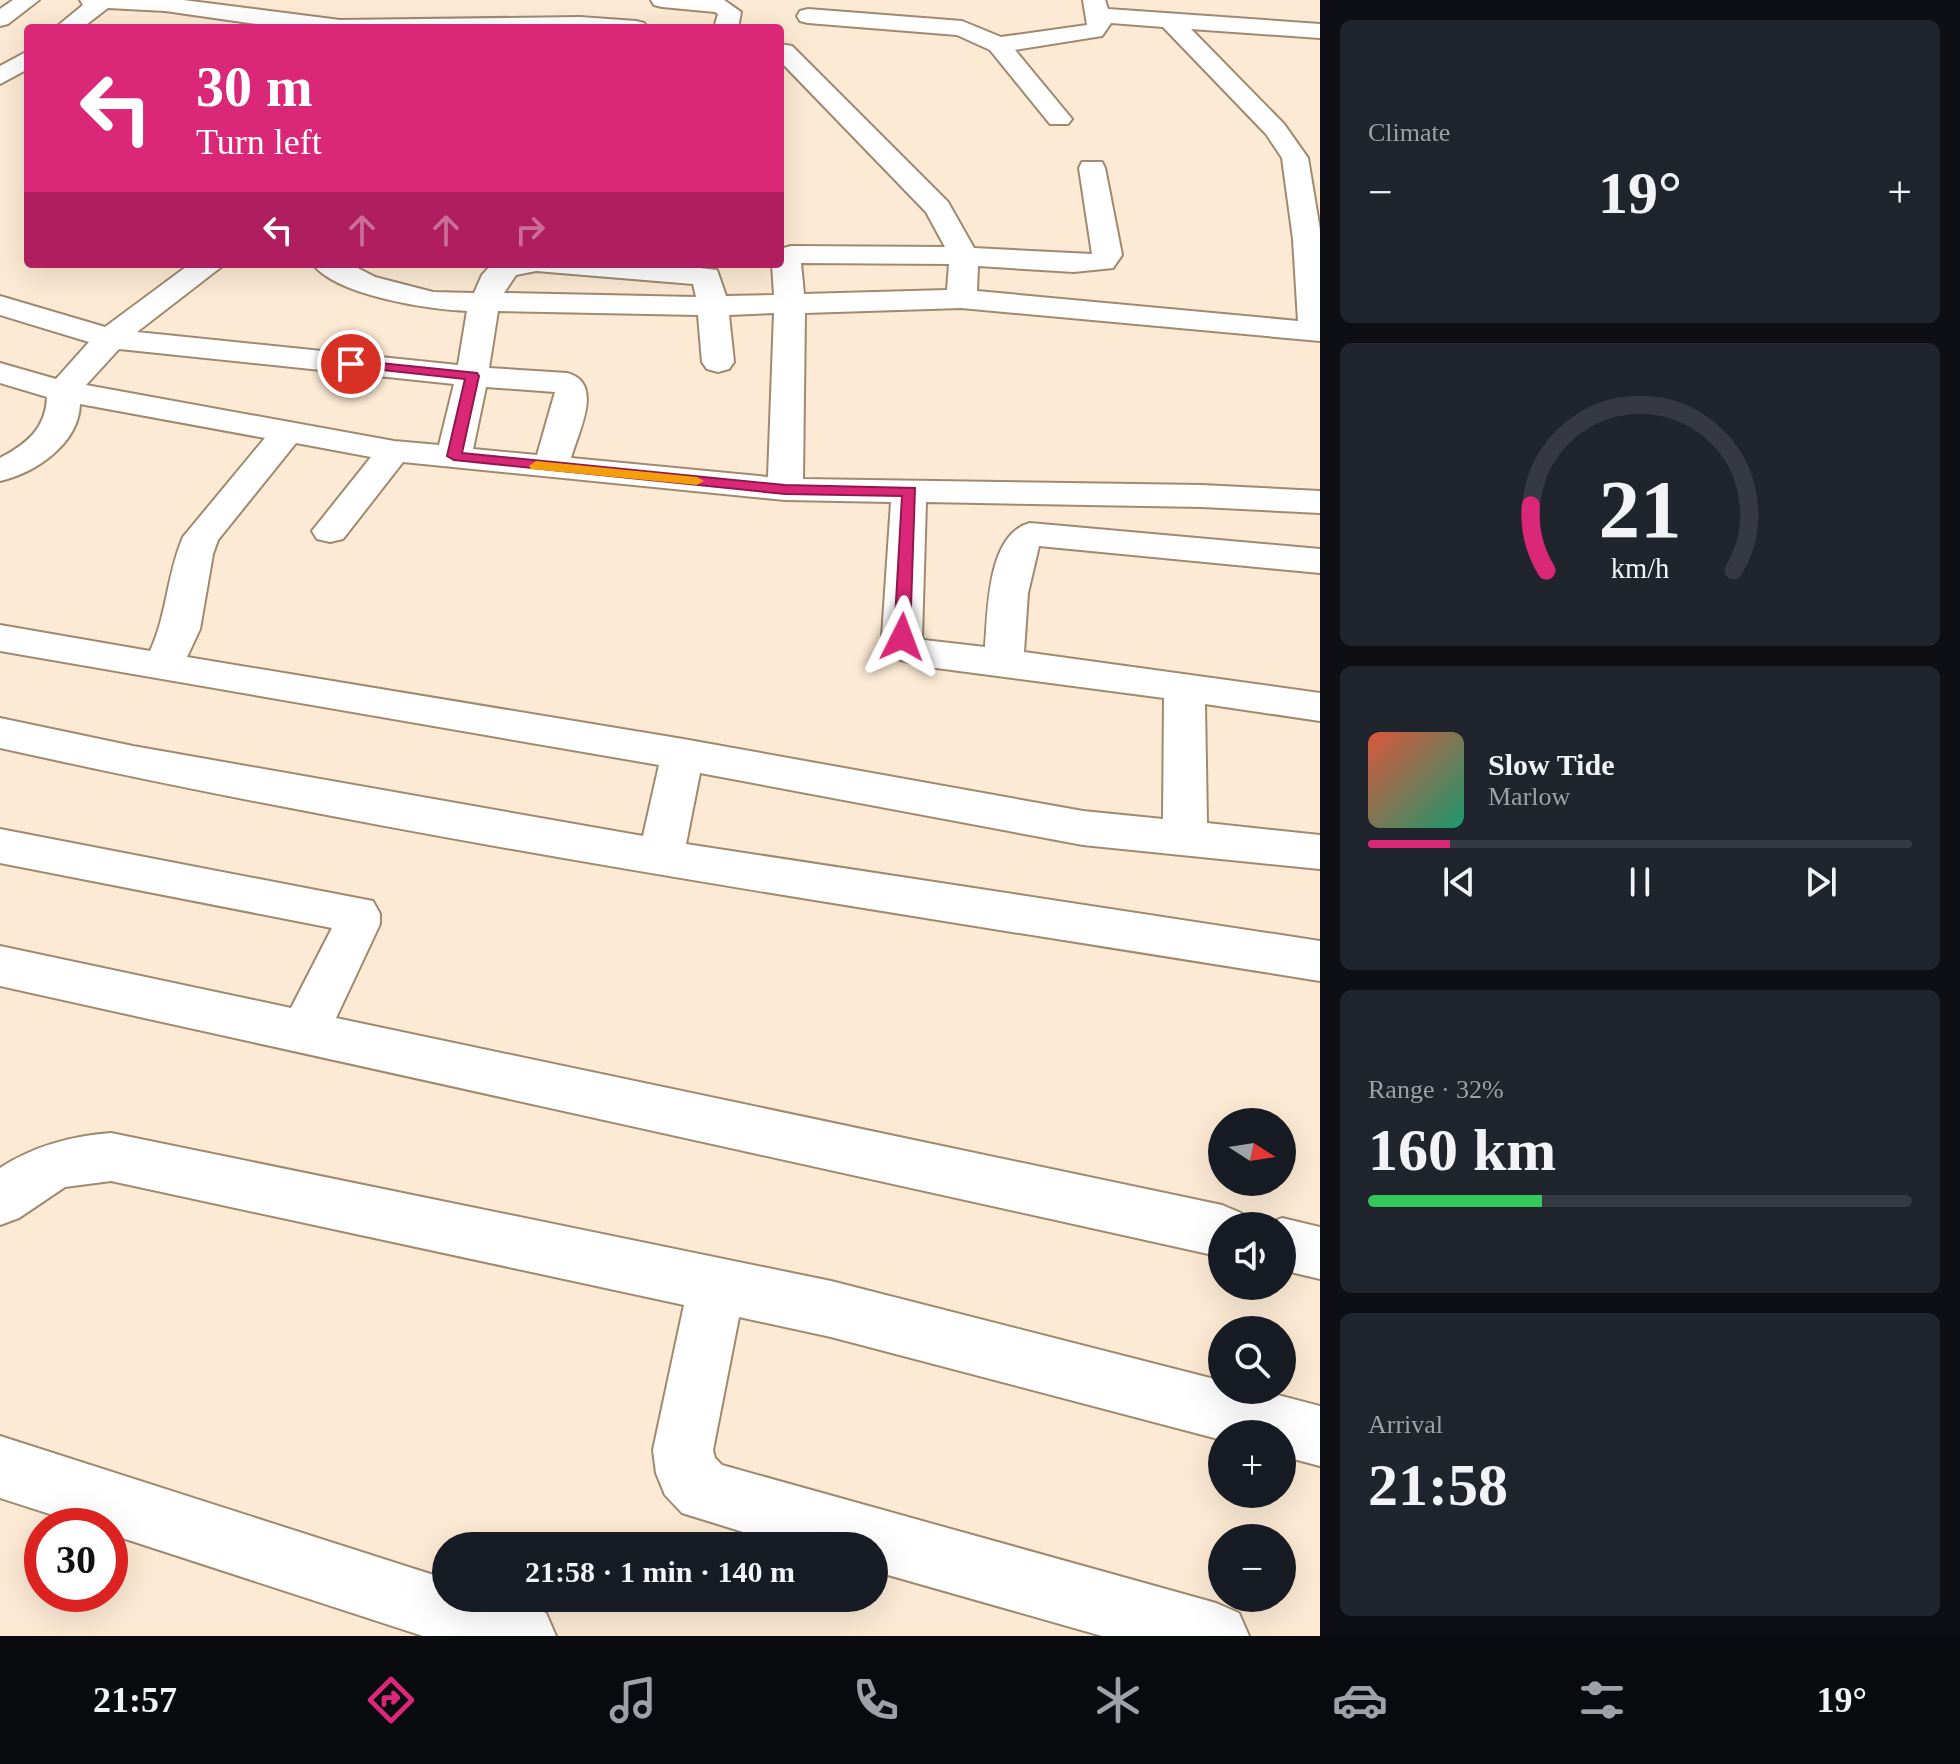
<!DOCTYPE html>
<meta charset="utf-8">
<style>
body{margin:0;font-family:"Times New Roman",serif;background:#20242c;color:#f1f3f6;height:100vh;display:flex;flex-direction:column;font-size:30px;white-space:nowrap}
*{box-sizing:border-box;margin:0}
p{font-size:26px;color:#9ea1a6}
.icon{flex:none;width:44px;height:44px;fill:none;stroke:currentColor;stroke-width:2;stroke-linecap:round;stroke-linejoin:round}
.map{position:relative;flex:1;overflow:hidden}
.drawer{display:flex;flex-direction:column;gap:20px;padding:20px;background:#0d0f14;width:640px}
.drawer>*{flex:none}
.guide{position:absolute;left:24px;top:24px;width:760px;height:244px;border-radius:8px;box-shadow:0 8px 32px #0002;background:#db2777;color:#fff;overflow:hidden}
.needle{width:52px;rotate:102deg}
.tools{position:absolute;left:1208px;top:1108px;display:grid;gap:16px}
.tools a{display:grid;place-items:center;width:88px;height:88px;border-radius:50%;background:#171b24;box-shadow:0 8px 32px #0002;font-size:40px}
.speed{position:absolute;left:24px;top:1508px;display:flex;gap:16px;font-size:40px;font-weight:700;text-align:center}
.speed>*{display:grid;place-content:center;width:104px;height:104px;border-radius:50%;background:#171b24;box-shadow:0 8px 32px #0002;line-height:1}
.speed .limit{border:12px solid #d22;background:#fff;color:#111}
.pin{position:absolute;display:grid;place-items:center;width:68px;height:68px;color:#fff;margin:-34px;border:4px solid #fff;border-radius:50%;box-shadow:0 2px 8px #0007}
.me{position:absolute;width:88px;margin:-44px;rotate:3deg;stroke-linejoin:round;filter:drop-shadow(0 0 6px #0008)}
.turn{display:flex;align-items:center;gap:28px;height:168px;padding:0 40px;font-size:36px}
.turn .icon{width:104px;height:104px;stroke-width:2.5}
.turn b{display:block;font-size:56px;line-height:68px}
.lanes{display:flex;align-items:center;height:76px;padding:0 40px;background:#0003;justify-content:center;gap:40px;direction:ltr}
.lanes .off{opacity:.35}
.big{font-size:60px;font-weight:700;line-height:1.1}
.drawer .card{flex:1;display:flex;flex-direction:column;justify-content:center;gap:12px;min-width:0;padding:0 28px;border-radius:12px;background:#20242c}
.drawer .dial{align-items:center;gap:0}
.dial svg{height:208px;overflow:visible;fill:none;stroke:#363941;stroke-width:7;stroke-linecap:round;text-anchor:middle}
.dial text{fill:#f1f3f6;stroke:none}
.song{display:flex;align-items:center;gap:24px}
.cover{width:96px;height:96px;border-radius:12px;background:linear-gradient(135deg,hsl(10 70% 55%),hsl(160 70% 35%))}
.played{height:8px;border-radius:4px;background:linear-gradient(90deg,#db2777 15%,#363941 15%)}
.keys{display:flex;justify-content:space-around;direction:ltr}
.heat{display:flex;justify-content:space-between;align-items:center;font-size:44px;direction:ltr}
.charge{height:12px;border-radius:6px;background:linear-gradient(90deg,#34c759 32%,#363941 0)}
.trip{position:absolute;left:432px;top:1532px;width:456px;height:80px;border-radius:40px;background:#171b24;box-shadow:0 8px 32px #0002;font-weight:700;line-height:80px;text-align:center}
.dock{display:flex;height:128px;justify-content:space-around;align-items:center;background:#090b0e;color:#9ea1a6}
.dock .icon{width:56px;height:56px}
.dock .current{color:#db2777}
.dock b{font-size:36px;color:#f1f3f6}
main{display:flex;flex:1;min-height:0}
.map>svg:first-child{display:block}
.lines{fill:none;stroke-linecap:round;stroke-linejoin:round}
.minor-casing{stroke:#9f8a70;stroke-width:4}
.minor{fill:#fff;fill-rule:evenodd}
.route{fill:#db2777;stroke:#8e194d;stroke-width:2}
.slow{fill:#f59e0b}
</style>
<main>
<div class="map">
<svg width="1320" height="1636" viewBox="0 0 1320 1636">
<rect width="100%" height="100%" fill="#fcead4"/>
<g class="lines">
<defs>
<g id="minor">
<path d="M13,0H39L8,24L0,26V9Z"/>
<path d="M80,0H183L340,20L580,17L636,21L644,23L648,28H285L165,11L108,8L82,28H55L83,5Z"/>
<path d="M651,0H724L741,12L738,28H714L718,14L715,12L662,7L654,5Z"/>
<path d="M1083,0H1105L1108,9L1320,24V38L1191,29L1284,124L1308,158L1320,230V341L961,308L805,313L803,479L1202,485L1320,491V513L1202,507L926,502L922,637L924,640L985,647C988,611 987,534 1030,523L1320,549V573L1039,546L1028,593L1024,652L1320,693V721L1205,704L1207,823L1320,835V869L1083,845L700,773L686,844L1320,941V981C879,910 436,845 0,748V718L133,746L643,836L659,765L0,651V625L150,651C167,615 167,574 183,537L265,438L80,404C79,444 35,473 0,481V458C27,444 46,428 47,397L0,383V363L56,379L89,342L0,315V296L105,327L190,264H225L137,332L458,365L467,311C431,310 335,295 313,264H350L375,277L433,292L474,293L482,275L492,264H664L717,270L726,296L774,295L772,264H780V249L791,246L945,247L926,212L780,61V44L792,46L948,202L974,248L1092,254L1079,168L1082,162H1102L1105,168L1122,255L1113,268L1074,272L978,266L977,291L1298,321L1293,239L1282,158L1266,134L1163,27L1111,23L1102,36L1015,50L1072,119L1068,124H1050L990,50L957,35L808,23L800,21L797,16L800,11L808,9L962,21L1001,37L1087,25ZM801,263L949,264L947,290L804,294ZM536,271L693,284L696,297L504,293L516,275ZM498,311L698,315L702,362L707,369L718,372L729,369L734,362L729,315L774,313L768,477L571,458C578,432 605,383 567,373L489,368ZM119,349L454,384L439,445L394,441L86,385ZM486,387L555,392L537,455L473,449ZM296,443L371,457L312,531L317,539L330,542L343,539L403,462L785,500L891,502L882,637L895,658L921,666L1164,698L1163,819L1083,811L683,739L187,657L200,629L213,554L218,540Z"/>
<path d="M28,51V69L0,84V66Z"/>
<path d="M0,829L373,901L380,914V924L336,1018L1222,1205L1241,1213L1247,1226H1222V1257L0,986V946L291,1008L332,928L0,863Z"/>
<path d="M111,1133L831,1281L1222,1381V1390H1258L1320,1406V1466L1282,1456V1434H1222V1440L831,1337L739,1317L713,1450L715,1458L722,1465L1216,1603L1239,1613L1249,1636H1102L874,1571V1546H788L682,1513L665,1495L656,1473L653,1450L684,1305L111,1181L65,1187L19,1218L0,1225V1168C34,1146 71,1136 111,1133Z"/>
<path d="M1282,1218L1320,1227V1279L1282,1270V1226H1262Z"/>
<path d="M0,1436L446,1579V1598C487,1598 507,1597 546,1613L556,1636H423L110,1534V1526H87L0,1498Z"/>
</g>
</defs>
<use href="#minor" class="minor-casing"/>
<use href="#minor" class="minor"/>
</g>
<path class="route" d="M351,360L477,373L479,376L462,453L785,485L915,488L910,637L902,643L894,637L902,496L785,494L454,460L447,456L465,379L347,366V361Z"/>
<path class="slow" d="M536,461L697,477L704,481L697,485L531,469L529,466Z"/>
</svg>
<div class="tools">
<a><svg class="needle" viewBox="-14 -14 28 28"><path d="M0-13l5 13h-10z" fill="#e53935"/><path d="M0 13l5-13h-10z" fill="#9ea1a6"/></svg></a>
<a><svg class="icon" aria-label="sound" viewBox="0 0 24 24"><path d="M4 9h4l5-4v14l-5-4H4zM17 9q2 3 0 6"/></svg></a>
<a><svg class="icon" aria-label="search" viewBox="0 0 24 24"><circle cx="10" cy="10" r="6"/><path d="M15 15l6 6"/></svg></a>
<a>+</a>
<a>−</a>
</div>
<div class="speed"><div class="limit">30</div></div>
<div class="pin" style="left:351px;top:364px;background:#d93025"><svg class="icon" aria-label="arrive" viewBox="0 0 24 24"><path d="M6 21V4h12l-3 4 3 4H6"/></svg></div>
<svg class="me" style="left:902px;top:637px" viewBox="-20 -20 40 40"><path d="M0-17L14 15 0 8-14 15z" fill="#db2777" stroke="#fff" stroke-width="4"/></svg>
<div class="trip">21:58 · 1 min · 140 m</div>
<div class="guide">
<div class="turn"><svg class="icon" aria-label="left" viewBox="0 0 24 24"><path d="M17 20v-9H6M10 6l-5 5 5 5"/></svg><div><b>30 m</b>Turn left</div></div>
<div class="lanes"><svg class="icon" aria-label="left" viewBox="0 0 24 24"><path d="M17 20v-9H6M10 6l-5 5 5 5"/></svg><svg class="icon off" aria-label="ahead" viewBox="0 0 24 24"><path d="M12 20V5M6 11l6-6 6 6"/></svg><svg class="icon off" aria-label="ahead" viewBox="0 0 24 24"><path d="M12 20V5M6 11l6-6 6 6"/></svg><svg class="icon off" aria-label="right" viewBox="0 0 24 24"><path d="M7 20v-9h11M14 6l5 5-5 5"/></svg></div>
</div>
</div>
<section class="drawer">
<div class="card"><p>Climate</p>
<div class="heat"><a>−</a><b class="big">19°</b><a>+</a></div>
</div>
<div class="card dial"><svg viewBox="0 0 100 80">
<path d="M14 69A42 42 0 1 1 86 69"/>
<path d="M14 69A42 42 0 0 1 8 44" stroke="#db2777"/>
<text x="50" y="56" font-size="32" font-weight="700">21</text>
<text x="50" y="72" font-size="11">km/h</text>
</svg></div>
<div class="card">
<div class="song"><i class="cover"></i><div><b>Slow Tide</b><p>Marlow</p></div></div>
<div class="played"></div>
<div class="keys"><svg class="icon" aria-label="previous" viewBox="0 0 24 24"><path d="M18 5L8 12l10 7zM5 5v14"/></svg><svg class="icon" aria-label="pause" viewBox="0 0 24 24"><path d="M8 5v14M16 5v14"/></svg><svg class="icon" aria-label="next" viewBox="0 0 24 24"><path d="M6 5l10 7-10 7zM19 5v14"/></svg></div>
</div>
<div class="card"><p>Range · 32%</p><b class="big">160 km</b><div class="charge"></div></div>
<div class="card"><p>Arrival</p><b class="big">21:58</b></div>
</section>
</main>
<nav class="dock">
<b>21:57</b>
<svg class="icon current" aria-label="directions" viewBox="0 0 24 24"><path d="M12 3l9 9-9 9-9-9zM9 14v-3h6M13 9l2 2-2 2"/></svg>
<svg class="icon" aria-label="music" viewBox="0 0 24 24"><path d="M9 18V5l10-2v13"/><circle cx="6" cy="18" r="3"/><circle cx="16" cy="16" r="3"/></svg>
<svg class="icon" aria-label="phone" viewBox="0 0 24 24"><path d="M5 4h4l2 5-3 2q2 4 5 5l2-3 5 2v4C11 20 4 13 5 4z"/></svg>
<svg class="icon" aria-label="climate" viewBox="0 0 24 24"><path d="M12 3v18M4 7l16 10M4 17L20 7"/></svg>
<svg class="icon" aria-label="car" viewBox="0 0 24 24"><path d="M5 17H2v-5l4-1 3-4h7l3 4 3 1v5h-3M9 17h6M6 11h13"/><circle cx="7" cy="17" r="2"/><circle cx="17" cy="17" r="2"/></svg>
<svg class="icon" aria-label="filters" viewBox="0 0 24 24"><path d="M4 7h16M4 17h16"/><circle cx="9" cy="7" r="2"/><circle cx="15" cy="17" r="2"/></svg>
<b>19°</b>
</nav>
